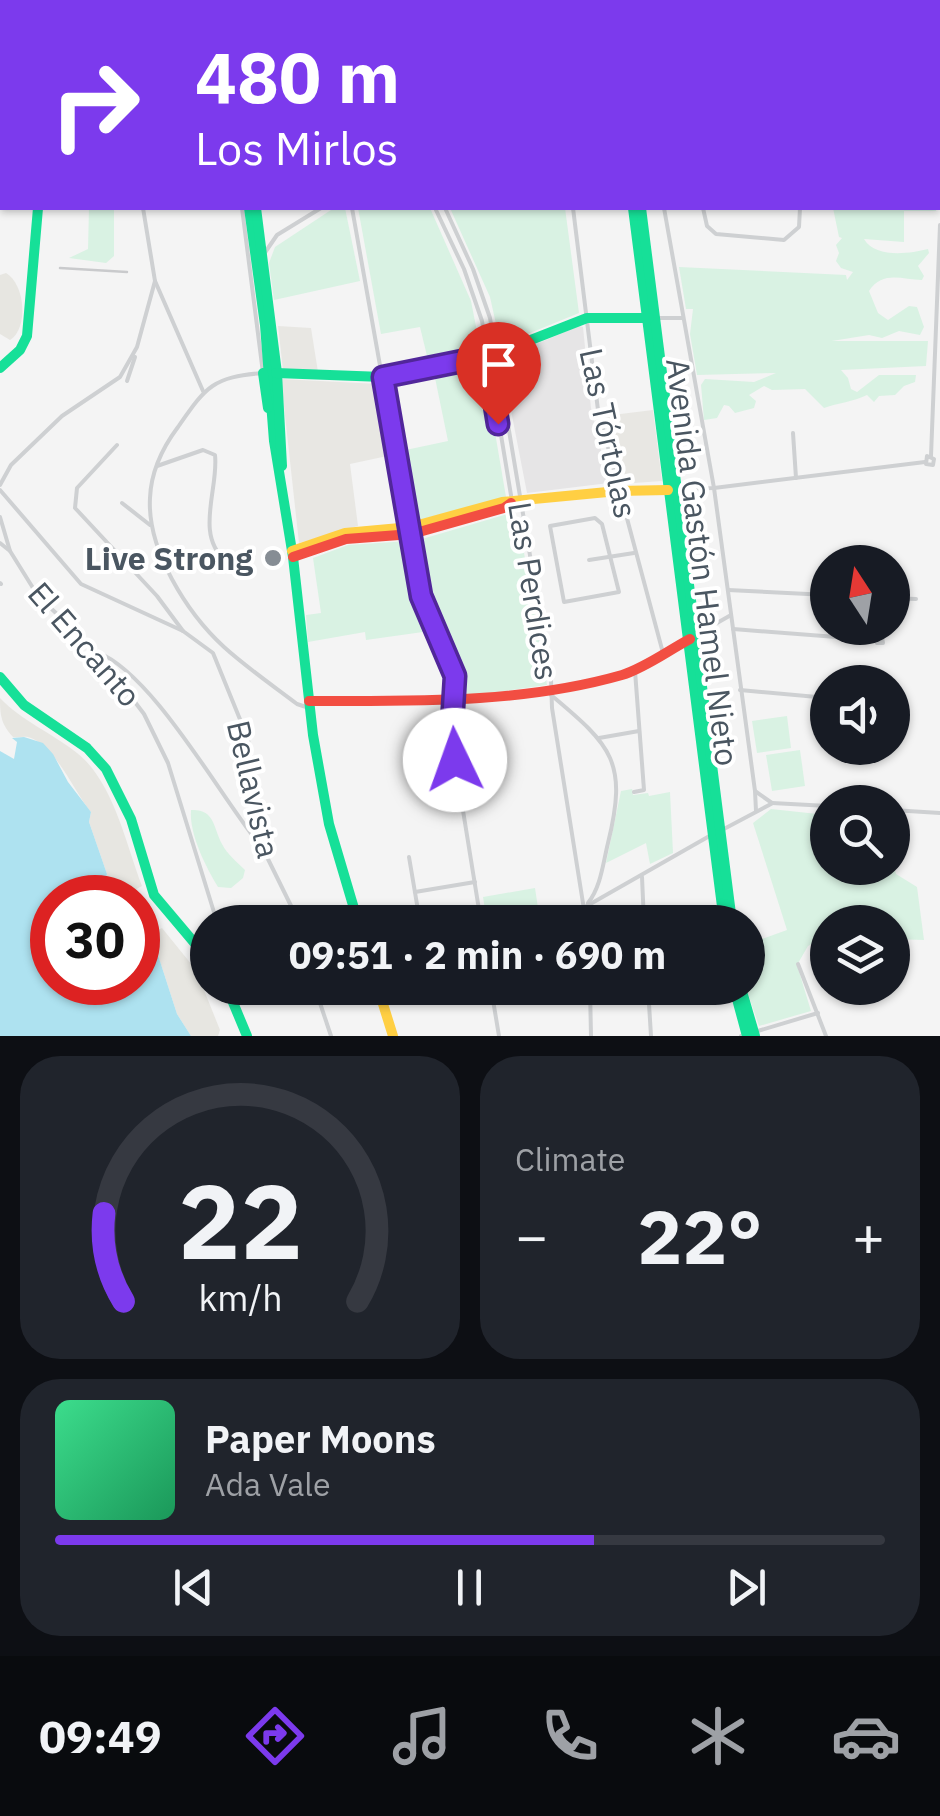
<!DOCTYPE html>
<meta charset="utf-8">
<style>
body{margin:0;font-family:"IBM Plex Sans",sans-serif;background:#20242c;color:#f1f3f6;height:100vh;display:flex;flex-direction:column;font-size:38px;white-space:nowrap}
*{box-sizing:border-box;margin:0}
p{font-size:32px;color:#9ea1a6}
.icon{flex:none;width:55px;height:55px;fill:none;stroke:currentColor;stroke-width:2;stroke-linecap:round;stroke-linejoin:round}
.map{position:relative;height:1036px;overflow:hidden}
.side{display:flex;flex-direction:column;gap:20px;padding:20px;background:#0d0f14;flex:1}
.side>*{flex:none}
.guide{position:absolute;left:0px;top:0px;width:940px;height:210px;box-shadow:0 2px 8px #0004;background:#7c3aed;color:#fff;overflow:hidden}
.needle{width:65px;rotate:348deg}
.buttons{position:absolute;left:810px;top:545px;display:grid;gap:20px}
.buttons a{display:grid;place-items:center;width:100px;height:100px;border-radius:50%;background:#171b24;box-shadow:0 2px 8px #0004;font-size:50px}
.speed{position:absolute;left:30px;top:875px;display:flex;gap:20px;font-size:50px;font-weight:700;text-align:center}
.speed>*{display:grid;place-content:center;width:130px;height:130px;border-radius:50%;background:#171b24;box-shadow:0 2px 8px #0004;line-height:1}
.speed .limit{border:15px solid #d22;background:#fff;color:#111}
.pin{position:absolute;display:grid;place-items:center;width:85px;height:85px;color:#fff;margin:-102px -42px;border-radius:50% 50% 50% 0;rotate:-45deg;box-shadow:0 0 10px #0007}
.pin .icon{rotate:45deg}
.me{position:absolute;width:110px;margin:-55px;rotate:357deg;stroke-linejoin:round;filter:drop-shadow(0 0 8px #0008)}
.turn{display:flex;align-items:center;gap:35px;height:210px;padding:0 30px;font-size:45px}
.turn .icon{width:130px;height:130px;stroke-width:2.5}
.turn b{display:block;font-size:70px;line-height:85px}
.big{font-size:75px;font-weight:700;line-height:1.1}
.side .card{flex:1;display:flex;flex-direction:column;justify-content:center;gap:15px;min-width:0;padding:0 35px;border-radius:40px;background:#20242c}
.side .dial{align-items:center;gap:0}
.dial svg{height:260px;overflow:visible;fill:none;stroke:#363941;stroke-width:7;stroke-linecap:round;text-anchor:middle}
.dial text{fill:#f1f3f6;stroke:none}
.song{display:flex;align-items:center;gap:30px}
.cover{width:120px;height:120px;border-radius:15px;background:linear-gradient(135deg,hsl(150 70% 55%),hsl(150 70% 35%))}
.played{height:10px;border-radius:5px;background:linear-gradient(90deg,#7c3aed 65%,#363941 65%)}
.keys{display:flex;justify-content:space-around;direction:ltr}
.heat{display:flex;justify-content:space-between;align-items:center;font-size:55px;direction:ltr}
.side .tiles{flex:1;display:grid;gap:20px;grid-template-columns:1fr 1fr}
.card:last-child{grid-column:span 2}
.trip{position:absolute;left:190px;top:905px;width:575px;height:100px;border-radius:50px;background:#171b24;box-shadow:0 2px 8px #0004;font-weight:700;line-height:100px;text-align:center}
.tabs{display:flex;height:160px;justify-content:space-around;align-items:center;background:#090b0e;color:#9ea1a6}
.tabs .icon{width:70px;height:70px}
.tabs .on{color:#7c3aed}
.tabs b{font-size:45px;color:#f1f3f6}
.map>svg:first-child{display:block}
.commercial{fill:#e8e7e3}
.education{fill:#e6e5e6}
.green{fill:#d9f2e3}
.sand{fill:#e7e6e1}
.water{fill:#aee2f0}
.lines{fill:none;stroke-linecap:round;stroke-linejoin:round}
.street{stroke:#ced0d2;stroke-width:4}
.fast{stroke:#16e098;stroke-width:10}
.slow{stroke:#ffcf43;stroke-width:10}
.jam{stroke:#f24e42;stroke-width:10}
.rail{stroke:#c9cacc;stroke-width:2.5}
.route-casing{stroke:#51269a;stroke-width:25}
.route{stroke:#7c3aed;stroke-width:18}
.poi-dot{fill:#868d94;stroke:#fff;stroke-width:4}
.labels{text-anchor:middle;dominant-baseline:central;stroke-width:8;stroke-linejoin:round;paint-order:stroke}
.street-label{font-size:32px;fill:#4a5661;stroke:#fff}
.poi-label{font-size:32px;font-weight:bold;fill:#4a5661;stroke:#fff;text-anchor:end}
</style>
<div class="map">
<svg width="940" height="1036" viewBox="0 0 940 1036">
<rect width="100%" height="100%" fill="#f4f4f4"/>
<g class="commercial">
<path d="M278,326L311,328L318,372L283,370Z"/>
<path d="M281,379L379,384L392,455L350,464L358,526L299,543Z"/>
<path d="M653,410L662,481L620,484L604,416Z"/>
</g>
<path class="education" d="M579,326L583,327L591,408L609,483L527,493L501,359Z"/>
<g class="green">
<path d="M89,208H114V256L106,263L69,258L88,249Z"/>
<path d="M334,208H345L360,281L274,300L269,263L275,247Z"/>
<path d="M358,208H430L471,301L480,347L477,351L428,360L420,327L381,334Z"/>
<path d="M450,208H565L579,313L503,344L500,342L490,297Z"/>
<path d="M833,208H936V211H904V242L864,239C875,258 908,254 928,249L929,253L918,266L924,276L922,280C902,280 883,270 869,291L878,313L888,320L909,306L917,307L924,327L920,335L899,331L882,338L869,335L832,341H928L926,366L841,370L848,378L851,389L857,392L879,375H916L915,382L904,386L895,395L879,396L874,402L867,395C853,402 838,403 824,408L805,389L772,390L764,386L749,395L756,401L754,408L735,413L729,406L724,405L717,418L704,420L701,385L705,379L754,382L776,373L697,375L690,334L693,309H686L679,267L846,275L847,280L853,272L841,268L836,261L839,253L836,245L842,238L839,237Z"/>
<path d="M483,362L506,497L419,520L415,517L401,451L448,441L434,373Z"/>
<path d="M511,513L512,518H518L547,685L463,697L455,659L426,594L422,539Z"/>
<path d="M409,541L414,597L430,631L366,640L365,632L308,642L306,615L321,613L313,558L348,545Z"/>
<path d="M787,716L791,748L757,753L752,721Z"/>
<path d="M800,750L805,786L772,791L766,755Z"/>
<path d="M632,789L633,795L648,793L649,796L670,792L673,853L650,864L646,843L606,863L621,791Z"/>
<path d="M771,809L827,815L828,868H892L893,862L896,874L917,887L924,940L893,939L892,922H828L827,935L808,946L797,965L811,1011L759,1026L746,988L748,944L787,930L753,823Z"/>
<path d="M191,810C215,809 213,827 222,844C227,854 237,862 245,870L243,878L231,888L218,887C206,867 189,834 191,810Z"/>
<path d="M535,888L540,921L487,922L483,897Z"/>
</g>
<g class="sand">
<path d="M6,273C25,284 29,328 10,340L0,334V275Z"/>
<path d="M0,698C22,721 52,733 77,753C113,781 126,844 142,886L121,897L114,882H104L107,874L89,822L91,812C74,792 55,744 28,737C23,736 18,738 13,737C1,724 0,715 0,698Z"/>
<path d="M162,928L196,970L220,1030L218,1036H191L177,1014L158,955L141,938Z"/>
</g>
<path class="water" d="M24,737L43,743L53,754L68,782L91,812L89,822L107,874L101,897L52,898V982H138V946L144,940L158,955L177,1014L191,1036H0V751L14,759L17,742L12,738Z"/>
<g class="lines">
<g class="street">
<path d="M71,0L72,2"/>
<path d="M192,0L193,2"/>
<path d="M318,0L319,2"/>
<path d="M326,0V2"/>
<path d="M625,0L626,2"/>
<path d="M143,208L155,281L203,391"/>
<path d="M242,208L263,373C212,377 206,387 178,427C163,447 151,472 150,498C147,550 187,613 224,647C246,667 272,685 297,704L309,708"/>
<path d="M352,208L421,596L455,675L452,724L455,761L481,922"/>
<path d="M435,208L464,269L482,321L514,513"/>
<path d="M445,208L473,269L490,318L551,680L552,708L586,922"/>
<path d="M573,208L598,410L663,653"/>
<path d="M664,208L714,488L755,791L772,803"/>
<path d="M703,208L707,226L716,234L784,240L799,227L800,208"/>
<path d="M264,254L277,235L321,208"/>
<path d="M654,318H683"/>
<path d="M127,381L135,357"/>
<path d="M793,433L796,478"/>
<path d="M117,445L77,488L75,508L157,596L183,631"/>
<path d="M927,456L934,459L933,465L926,464Z"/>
<path d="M931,456L940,225"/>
<path d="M157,466L203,450L215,455C219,488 194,535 226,561"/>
<path d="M0,485L11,465L62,416L120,377L137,347L155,281"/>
<path d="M676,489L714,488L925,462"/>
<path d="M0,490L81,584L183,631L213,653L248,739L264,851L299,922"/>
<path d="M122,503L150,525"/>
<path d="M0,517L10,551"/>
<path d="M595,518L602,524L619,592L564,602L550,526Z"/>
<path d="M0,543L10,551L38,596L97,652L144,714L168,763L217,922"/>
<path d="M589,560L634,553"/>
<path d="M0,583L1,584"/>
<path d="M728,590L828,595"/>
<path d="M892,598L916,599"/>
<path d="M733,629L875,640"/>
<path d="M696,635L731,615"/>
<path d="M882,637L883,643H877L876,638Z"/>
<path d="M97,652C154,674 222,800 263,849"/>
<path d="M740,690L828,698"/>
<path d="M551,695C612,746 628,762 608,843C603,863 601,887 588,903"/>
<path d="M599,738L639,731"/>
<path d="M755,791L756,811"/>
<path d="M634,792L644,790L635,671"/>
<path d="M772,803L828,806"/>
<path d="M892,810L940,813"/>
<path d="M722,830L771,804"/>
<path d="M409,857L420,922"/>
<path d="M642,877L644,922"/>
<path d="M415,892L475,882"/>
<path d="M540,922L585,907L713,834"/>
<path d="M798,964L826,1036"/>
<path d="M315,988L331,1036"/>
<path d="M491,988L499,1036"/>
<path d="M590,988L591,1036"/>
<path d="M648,988L651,1036"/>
<path d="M235,1005L242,999V988"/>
<path d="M741,1036L818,1013"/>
</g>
<g class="fast">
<path d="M199,0L201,2"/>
<path d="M207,0L208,2"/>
<path d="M605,0V2"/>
<path d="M613,0L614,2"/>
<path d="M0,75L2,79"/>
<path d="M249,208L265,325L274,441L293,557L313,735L329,824L358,922"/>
<path d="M256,208L277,373L282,466"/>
<path d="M633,208L724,922"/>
<path d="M641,208L732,922"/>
<path d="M0,368L20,350L27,336L38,208"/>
<path d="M263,373L268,408"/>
<path d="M276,373L383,377L487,357L587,318H649"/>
<path d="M0,677L24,705L87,748L106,769L131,819L154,895L208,959"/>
<path d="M227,988L247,1036"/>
<path d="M734,988L747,1036"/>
<path d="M741,988L755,1036"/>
</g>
<g class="slow">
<path d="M292,551L345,533L411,527L502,502L618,491L668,490"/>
<path d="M378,988L393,1036"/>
</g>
<g class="jam">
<path d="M293,557L346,539L412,534L504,508L511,503"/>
<path d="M309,701C413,701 520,704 622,675C645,668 669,650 690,639"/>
</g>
<g class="rail">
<path d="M60,268L127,272"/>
<path d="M250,998L280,988"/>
</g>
</g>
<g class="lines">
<defs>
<path id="route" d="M455,760L452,724L455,676L421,596L383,377L487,356L498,424"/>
</defs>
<use href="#route" class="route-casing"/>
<use href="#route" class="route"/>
</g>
<circle class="poi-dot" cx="273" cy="558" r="10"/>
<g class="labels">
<g class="street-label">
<text transform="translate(609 433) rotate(78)">Las Tórtolas</text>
<text transform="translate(703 562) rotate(83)">Avenida Gastón Hamel Nieto</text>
<text transform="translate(534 591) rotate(81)">Las Perdices</text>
<text transform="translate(85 644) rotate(49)">El Encanto</text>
<text transform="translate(254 789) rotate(77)">Bellavista</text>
</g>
<g class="poi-label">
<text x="253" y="558">Live Strong</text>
</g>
</g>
</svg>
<div class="buttons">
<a><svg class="needle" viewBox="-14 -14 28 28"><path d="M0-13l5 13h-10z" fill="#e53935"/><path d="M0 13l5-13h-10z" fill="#9ea1a6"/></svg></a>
<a><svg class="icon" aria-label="sound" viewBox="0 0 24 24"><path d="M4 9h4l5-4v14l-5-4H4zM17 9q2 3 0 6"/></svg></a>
<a><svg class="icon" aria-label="search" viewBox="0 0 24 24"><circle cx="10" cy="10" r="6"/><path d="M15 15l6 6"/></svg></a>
<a><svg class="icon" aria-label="layers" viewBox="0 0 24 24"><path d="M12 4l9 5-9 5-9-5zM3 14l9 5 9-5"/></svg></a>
</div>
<div class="speed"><div class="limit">30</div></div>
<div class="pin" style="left:498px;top:424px;background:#d93025"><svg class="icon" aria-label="arrive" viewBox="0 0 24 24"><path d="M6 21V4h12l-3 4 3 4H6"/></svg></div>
<svg class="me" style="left:455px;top:760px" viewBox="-20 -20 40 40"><circle r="19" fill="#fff"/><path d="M0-13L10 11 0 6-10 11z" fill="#7c3aed"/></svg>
<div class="trip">09:51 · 2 min · 690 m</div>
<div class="guide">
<div class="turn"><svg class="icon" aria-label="right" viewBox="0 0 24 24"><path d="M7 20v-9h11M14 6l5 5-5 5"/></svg><div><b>480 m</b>Los Mirlos</div></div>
</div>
</div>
<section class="side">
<div class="tiles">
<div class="card dial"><svg viewBox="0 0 100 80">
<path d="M14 69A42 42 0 1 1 86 69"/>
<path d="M14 69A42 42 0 0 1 8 42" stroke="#7c3aed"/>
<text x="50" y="56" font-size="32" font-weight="700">22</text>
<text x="50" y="72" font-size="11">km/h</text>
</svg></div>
<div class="card"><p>Climate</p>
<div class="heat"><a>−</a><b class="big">22°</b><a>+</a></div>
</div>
<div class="card">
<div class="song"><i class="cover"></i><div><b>Paper Moons</b><p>Ada Vale</p></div></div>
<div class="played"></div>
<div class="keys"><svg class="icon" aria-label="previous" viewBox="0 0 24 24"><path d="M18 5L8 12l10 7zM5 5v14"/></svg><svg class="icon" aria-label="pause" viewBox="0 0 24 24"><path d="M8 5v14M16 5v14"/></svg><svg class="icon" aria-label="next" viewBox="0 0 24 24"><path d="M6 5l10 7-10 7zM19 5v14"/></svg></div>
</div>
</div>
</section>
<nav class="tabs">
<b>09:49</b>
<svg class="icon on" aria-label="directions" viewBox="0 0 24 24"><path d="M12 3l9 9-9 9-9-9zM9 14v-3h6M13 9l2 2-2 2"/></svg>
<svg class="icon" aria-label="music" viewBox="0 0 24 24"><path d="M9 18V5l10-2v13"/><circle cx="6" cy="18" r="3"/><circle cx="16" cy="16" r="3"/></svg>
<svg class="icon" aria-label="phone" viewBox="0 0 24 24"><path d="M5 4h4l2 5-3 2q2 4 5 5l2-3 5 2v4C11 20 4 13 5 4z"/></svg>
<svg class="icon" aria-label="climate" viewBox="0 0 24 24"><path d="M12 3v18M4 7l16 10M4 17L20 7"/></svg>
<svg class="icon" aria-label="car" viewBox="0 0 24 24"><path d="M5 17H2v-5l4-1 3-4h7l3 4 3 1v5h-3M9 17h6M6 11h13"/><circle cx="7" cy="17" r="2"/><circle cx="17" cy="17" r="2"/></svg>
</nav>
